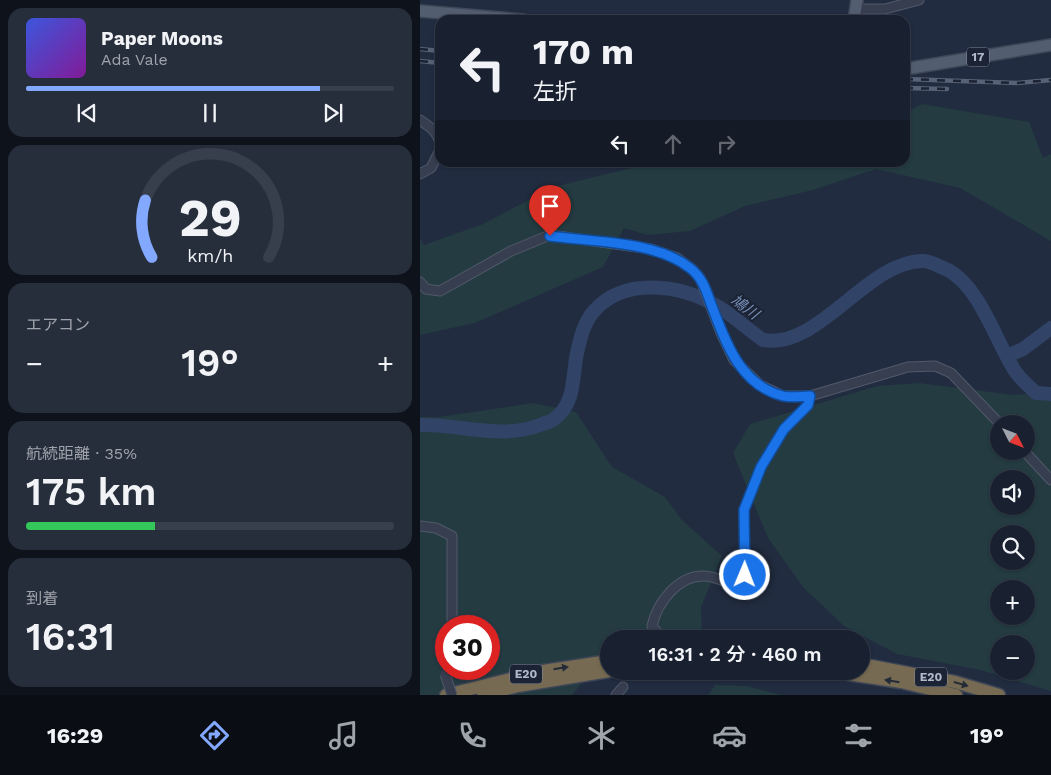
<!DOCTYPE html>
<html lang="ja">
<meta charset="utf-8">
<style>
body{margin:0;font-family:"Work Sans","Noto Sans JP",sans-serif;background:#262e3c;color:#f1f3f6;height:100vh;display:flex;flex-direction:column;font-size:19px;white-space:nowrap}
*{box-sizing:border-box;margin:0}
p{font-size:16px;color:#9fa3ab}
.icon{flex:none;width:28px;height:28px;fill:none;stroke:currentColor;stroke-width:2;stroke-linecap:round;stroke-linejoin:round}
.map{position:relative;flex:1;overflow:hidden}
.details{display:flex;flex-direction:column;gap:8px;padding:8px;background:#0e121a;width:420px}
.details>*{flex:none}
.top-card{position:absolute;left:15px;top:15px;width:475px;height:152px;border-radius:15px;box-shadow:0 1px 4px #0004,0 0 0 1px #373e4c;background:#192130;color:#f1f3f6;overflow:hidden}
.needle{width:32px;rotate:132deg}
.buttons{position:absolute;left:570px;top:415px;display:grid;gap:10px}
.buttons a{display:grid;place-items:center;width:45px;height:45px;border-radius:50%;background:#192130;box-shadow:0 1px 4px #0004,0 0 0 1px #373e4c;font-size:25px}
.speed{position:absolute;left:15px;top:615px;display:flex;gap:10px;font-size:25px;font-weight:700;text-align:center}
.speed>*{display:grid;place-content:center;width:65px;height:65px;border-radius:50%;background:#192130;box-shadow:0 1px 4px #0004,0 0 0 1px #373e4c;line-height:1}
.speed .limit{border:8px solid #d22;background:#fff;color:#111}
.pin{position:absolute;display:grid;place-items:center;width:42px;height:42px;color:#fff;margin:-51px -21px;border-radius:50% 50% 50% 0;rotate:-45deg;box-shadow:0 0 5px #0007}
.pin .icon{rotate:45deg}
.me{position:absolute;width:55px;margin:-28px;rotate:1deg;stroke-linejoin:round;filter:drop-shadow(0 0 4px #0008)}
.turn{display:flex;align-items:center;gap:18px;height:105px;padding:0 15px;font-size:22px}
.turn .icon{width:65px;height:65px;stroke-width:2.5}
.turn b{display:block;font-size:35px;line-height:42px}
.lanes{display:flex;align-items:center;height:48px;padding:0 15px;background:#0003;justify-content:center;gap:25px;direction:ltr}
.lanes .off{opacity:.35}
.big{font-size:38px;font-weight:600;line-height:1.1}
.details .card{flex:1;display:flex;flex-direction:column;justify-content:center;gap:8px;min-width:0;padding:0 18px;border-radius:15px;background:#262e3c}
.details .dial{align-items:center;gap:0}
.dial svg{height:130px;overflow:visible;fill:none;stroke:#373e4c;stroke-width:7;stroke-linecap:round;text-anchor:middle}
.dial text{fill:#f1f3f6;stroke:none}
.song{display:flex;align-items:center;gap:15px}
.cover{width:60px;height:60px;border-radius:8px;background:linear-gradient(135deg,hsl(230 70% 55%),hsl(290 70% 35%))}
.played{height:5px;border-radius:2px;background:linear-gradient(90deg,#82a9ff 80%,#373e4c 80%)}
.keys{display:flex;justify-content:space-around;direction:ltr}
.heat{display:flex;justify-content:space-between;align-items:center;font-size:28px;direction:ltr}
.charge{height:8px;border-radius:4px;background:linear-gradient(90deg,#34c759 35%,#373e4c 0)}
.trip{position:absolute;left:180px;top:630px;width:270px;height:50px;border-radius:25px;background:#192130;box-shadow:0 1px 4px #0004,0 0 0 1px #373e4c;font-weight:600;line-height:50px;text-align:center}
.menu{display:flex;height:80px;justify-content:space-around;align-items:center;background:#0a0d13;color:#9fa3ab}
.menu .icon{width:35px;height:35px}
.menu .on{color:#82a9ff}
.menu b{font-size:22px;color:#f1f3f6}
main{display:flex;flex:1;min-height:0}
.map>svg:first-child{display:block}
.green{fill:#233b41;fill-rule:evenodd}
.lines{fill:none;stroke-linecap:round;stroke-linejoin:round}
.river{stroke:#314467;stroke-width:14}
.minor-casing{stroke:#51596a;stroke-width:11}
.major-casing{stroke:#3f4758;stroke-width:14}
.highway-casing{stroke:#3e4657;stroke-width:15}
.minor{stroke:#363e4f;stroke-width:9}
.major{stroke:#535d70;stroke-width:11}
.highway{stroke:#766a52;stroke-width:12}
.rail-casing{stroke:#576277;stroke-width:4.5}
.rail{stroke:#1b2334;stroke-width:2.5;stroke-dasharray:8;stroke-linecap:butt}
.minor-bridge-casing{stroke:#51596a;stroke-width:11;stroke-linecap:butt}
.minor-bridge{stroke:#363e4f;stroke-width:9}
.oneway{fill:#242a37}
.route-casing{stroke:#114b97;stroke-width:12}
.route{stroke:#1a73e8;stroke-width:9}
.labels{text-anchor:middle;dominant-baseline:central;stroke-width:4;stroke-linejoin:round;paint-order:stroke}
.shield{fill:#1b2334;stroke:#848c9d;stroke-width:1}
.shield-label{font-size:12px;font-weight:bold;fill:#b1b9ca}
.water-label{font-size:15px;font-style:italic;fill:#768db5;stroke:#1b2334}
</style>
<main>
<section class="details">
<div class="card">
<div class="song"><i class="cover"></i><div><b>Paper Moons</b><p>Ada Vale</p></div></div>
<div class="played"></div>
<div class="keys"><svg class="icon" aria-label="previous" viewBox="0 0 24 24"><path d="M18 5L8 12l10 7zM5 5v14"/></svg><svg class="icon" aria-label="pause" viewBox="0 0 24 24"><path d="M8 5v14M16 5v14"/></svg><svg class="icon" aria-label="next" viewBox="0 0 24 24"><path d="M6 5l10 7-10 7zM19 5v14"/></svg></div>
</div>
<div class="card dial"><svg viewBox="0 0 100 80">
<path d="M14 69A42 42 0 1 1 86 69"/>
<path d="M14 69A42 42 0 0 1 10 34" stroke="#82a9ff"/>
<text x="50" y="56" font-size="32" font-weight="700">29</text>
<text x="50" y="72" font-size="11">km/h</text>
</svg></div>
<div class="card"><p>エアコン</p>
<div class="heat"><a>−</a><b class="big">19°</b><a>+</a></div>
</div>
<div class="card"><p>航続距離 · 35%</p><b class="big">175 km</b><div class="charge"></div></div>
<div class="card"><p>到着</p><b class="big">16:31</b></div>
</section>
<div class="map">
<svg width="631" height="695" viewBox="0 0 631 695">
<rect width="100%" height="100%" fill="#212c40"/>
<g class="green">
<path d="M502,104L609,122L623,158L631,154V241L540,188L456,169L393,190L325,206L270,231L228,235L204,228L183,267L55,323L0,335V238L4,245L63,224L133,187L232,163L485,162V113Z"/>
<path d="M499,383L594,395L631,392V691L560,670L477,654L424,626L383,587L348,538L313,453L330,424L457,386ZM579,424H606V451H579ZM579,479H606V506H579ZM579,534H606V561H579ZM579,589H606V616H579ZM579,644H606V671H579Z"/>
<path d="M113,403L156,412L192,467L245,497L262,520L302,556L281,607L282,634L241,639L199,636L197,639H189V649L152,695H0V417H19ZM26,626H69V669H26Z"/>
<path d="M295,685L326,686L362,695H288Z"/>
</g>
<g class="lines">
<g class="river">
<path d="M587,356L603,349L631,328"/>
<path d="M0,425C41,424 80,440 120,425C124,423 131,422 134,419C156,404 152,376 157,353C160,339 164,322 174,311C205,276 261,285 297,306C314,316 327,329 343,340C399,350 447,261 503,261C511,261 520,267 528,270C560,287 576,342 595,371C600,379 609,386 616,393L631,394"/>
</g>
<defs>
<g id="minor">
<path d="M435,9H465L499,0"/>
<path d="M0,120C9,126 18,132 20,144"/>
<path d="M0,174L11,168L20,150"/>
<path d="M0,282L6,289L20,291L91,251L130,235L231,249L257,258L272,269L280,278L301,333L314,360L340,385L363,396H390L488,367L515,366L531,373L580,424"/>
<path d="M604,451L631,480"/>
<path d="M0,526L16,528L32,536V626"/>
<path d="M242,638L232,626C237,603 258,575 284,576C294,576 304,582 314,584L325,575L324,510L341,467L364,429L388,405L390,396"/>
<path d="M196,695L203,687"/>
</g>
<g id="major">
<path d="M0,11L103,20"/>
<path d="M434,20L437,0"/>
<path d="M485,69L631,45"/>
</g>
<g id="highway">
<path d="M441,664L535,682L579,695"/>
<path d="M408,671L481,682L536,695"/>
<path d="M26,695L123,671L189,661"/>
<path d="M63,695L98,686L189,671"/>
</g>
</defs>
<use href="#minor" class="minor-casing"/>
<use href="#major" class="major-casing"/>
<use href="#highway" class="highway-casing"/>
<use href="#minor" class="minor"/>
<use href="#major" class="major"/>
<use href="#highway" class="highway"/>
<defs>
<g id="rail">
<path d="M0,49L20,51"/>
<path d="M0,61L20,63"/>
<path d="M485,79L597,83L631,80"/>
<path d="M485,88L527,89"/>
</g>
</defs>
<use href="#rail" class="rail-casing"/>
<use href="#rail" class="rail"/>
<defs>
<path id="minor-bridge" d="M25,674L32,695"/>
</defs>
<use href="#minor-bridge" class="minor-bridge-casing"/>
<use href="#minor-bridge" class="minor-bridge"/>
</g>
<defs><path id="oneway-solid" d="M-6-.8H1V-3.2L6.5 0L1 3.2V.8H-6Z" transform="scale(1.25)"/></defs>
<g class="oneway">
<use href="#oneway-solid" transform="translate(141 668) rotate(-9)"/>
<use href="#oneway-solid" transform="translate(472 681) rotate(-171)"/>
<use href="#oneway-solid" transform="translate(541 684) rotate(16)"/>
</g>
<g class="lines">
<defs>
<path id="route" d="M130,236C173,242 236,241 270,268C282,277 286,290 291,304C305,340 319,385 363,396C371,398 382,396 390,396L388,405L364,429L341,467L324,510L325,575"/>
</defs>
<use href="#route" class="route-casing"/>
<use href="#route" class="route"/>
</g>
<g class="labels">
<g class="shield">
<rect x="547" y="47.5" width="22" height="19" rx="4"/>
<rect x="90" y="664.5" width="32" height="19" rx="4"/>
<rect x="495" y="667.5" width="32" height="19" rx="4"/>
</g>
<g class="shield-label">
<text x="558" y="57">17</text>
<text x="106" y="674">E20</text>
<text x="511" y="677">E20</text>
</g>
<g class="water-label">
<text transform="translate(325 307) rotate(36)">鳩川</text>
</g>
</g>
</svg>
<div class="buttons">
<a><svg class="needle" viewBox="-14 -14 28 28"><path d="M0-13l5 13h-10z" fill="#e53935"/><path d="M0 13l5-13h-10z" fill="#9fa3ab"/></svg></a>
<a><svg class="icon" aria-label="sound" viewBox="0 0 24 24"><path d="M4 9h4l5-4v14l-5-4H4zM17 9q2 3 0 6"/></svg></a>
<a><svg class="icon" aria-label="search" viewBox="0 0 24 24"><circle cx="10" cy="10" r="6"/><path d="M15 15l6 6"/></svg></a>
<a>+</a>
<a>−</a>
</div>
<div class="speed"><div class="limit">30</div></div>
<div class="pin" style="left:130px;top:236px;background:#d93025"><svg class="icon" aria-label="arrive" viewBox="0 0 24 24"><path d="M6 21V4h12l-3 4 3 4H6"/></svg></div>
<svg class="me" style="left:325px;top:575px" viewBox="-20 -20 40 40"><circle r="17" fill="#1a73e8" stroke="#fff" stroke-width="3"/><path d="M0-11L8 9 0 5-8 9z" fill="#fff"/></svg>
<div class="trip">16:31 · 2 分 · 460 m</div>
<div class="top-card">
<div class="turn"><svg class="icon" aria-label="left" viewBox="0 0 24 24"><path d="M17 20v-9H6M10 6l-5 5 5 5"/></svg><div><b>170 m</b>左折</div></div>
<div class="lanes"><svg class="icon" aria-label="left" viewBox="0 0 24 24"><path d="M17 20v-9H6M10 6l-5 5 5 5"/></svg><svg class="icon off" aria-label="ahead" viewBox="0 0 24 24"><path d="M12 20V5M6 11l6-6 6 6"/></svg><svg class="icon off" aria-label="right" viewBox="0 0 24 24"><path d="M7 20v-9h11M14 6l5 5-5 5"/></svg></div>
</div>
</div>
</main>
<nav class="menu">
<b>16:29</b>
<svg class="icon on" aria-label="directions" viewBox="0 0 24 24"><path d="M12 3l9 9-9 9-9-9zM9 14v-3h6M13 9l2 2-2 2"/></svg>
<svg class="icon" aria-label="music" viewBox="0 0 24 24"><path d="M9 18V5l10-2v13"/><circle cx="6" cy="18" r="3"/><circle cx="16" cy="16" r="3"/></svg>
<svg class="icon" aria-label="phone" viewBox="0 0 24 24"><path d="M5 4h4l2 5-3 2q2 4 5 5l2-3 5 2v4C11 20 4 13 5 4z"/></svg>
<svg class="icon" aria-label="climate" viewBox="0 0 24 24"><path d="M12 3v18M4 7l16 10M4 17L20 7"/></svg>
<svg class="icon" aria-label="car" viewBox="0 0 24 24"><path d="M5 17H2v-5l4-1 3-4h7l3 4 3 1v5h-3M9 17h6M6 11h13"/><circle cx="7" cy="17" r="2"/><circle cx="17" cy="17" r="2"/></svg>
<svg class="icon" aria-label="filters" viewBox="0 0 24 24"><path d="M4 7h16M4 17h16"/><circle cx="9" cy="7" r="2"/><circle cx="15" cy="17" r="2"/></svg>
<b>19°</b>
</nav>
